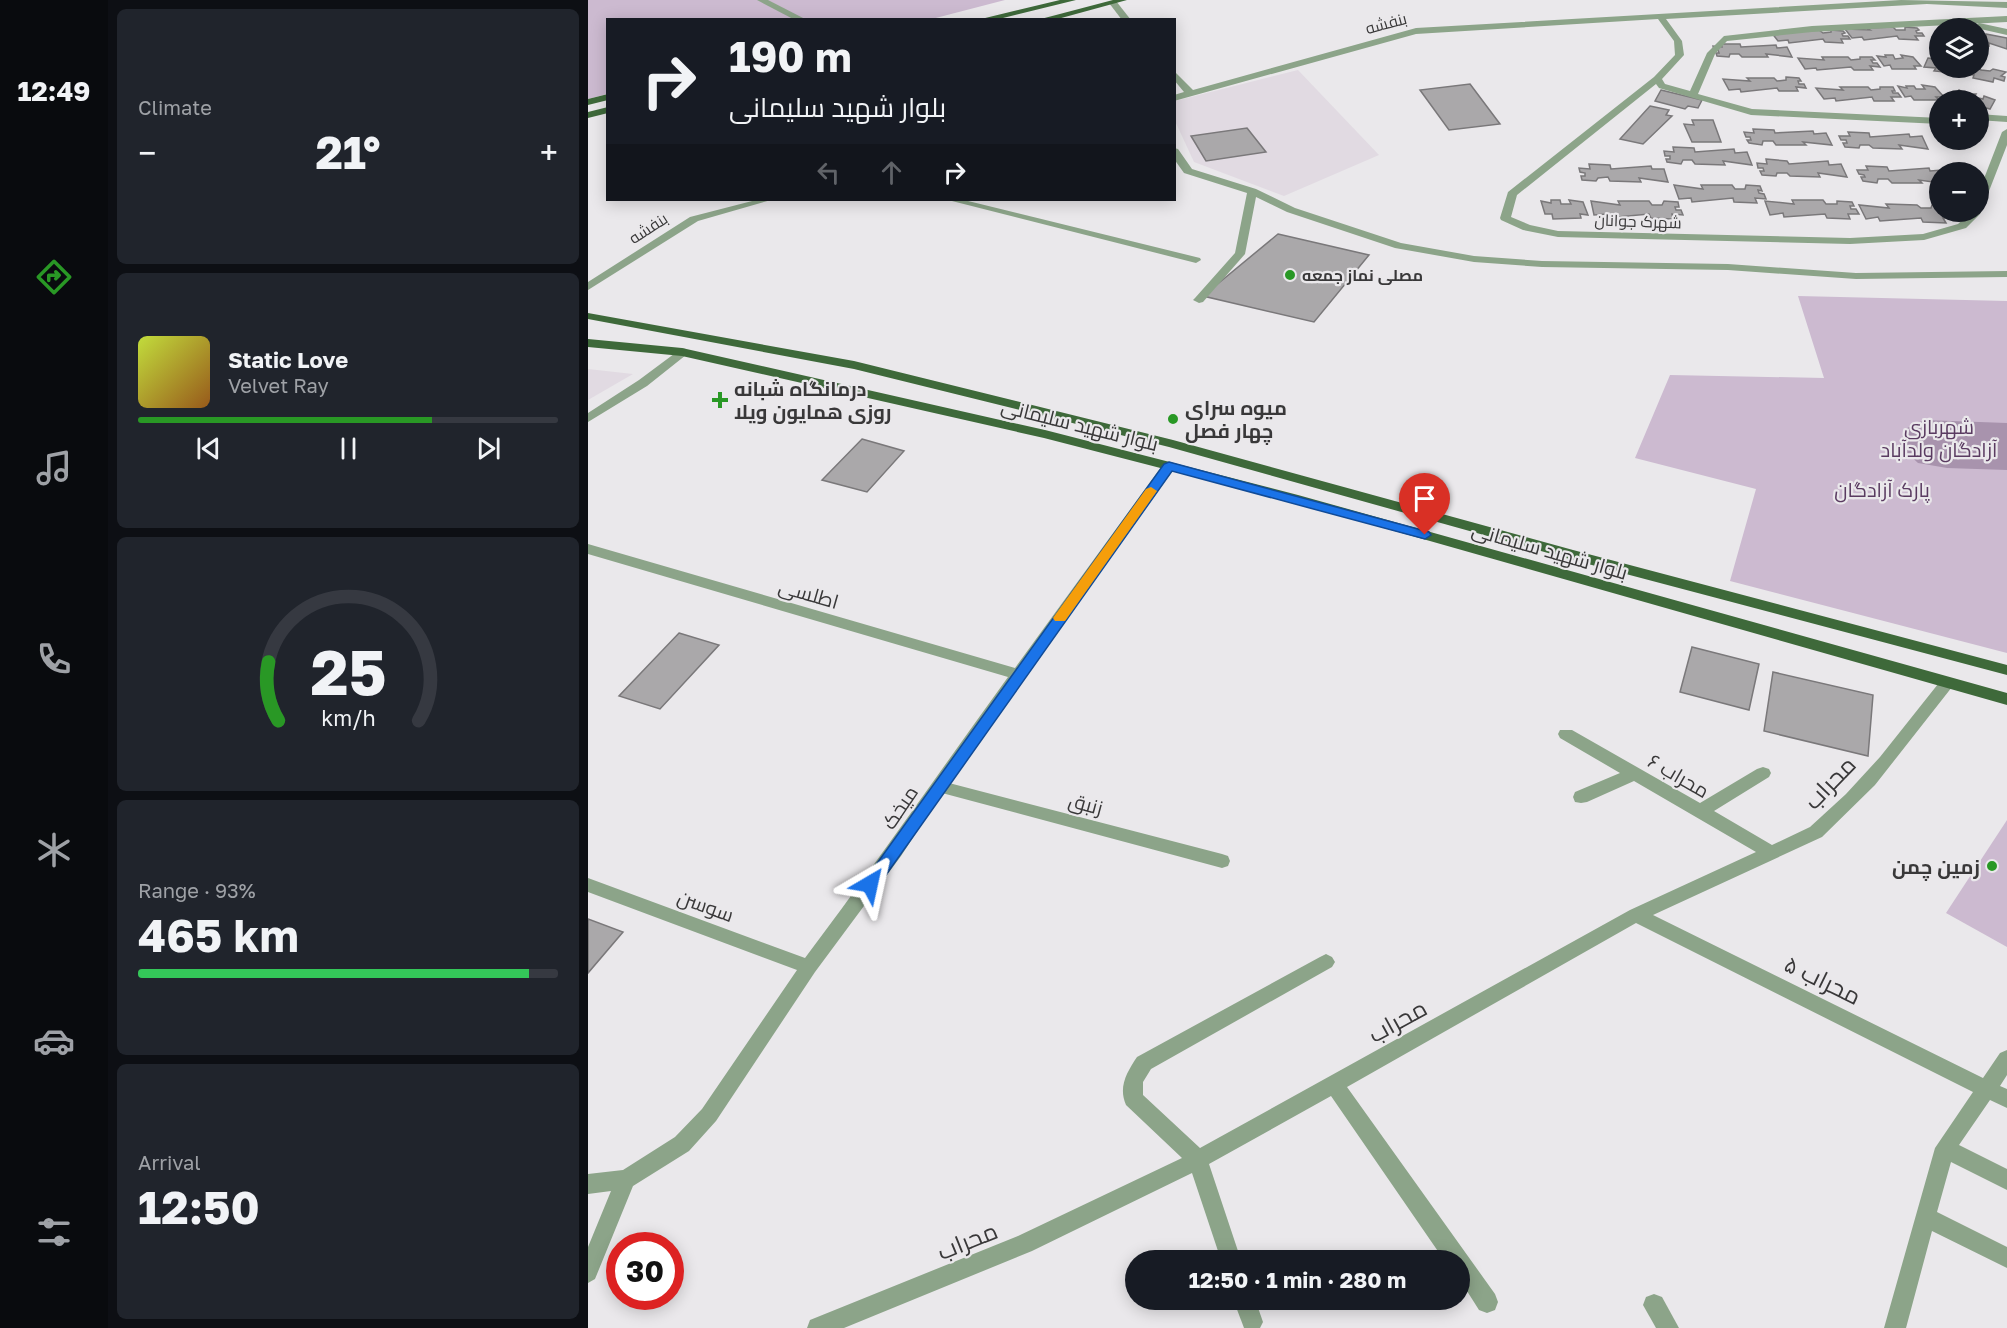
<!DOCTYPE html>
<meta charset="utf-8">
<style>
body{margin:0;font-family:"Golos Text",Cairo,sans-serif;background:#20242c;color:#f1f3f6;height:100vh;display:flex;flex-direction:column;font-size:22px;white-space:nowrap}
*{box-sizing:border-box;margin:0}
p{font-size:20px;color:#9ea1a6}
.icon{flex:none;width:33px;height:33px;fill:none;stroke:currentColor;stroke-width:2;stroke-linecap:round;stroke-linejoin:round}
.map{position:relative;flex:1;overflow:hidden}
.side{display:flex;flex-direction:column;gap:9px;padding:9px;background:#0d0f14;width:480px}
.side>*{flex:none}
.guide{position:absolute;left:18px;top:18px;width:570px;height:183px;border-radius:0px;box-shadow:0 3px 15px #0003;background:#171b24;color:#f1f3f6;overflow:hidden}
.tools{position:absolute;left:1341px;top:18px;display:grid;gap:12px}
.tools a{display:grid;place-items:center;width:60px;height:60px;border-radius:50%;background:#171b24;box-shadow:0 3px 15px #0003;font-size:30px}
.speed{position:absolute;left:18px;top:1232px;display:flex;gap:12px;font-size:30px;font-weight:700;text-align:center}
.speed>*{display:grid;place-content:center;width:78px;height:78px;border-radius:50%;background:#171b24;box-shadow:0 3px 15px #0003;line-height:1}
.speed .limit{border:9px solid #d22;background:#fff;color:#111}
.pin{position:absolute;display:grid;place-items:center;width:51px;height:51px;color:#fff;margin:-62px -26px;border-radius:50% 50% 50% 0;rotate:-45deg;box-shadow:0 0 6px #0007}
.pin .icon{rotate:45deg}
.me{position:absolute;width:66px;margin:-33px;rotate:36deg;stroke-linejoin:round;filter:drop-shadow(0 0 4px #0008)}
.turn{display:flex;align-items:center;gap:21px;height:126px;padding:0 24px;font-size:27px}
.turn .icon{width:78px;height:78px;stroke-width:2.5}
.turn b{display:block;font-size:42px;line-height:51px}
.lanes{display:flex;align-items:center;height:57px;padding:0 24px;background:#0003;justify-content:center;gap:30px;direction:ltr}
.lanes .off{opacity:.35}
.big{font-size:45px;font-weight:700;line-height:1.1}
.side .widget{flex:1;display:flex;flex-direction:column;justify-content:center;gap:9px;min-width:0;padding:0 21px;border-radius:9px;background:#20242c}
.side .dial{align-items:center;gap:0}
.dial svg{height:156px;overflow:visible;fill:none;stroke:#363941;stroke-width:7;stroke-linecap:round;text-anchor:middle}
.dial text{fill:#f1f3f6;stroke:none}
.song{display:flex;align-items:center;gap:18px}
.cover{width:72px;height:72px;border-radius:9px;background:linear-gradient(135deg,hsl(70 70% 55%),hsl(30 70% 35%))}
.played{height:6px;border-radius:3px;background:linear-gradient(90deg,#299825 70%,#363941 70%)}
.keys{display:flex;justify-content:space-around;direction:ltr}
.heat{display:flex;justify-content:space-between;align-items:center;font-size:33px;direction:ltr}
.charge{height:9px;border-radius:4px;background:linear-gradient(90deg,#34c759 93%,#363941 0)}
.trip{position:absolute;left:537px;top:1250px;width:345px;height:60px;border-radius:30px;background:#171b24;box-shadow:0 3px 15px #0003;font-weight:700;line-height:60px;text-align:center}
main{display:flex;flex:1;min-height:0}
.menu{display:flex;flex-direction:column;width:108px;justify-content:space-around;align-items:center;background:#090b0e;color:#9ea1a6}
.menu .icon{width:42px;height:42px}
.menu .on{color:#299825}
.menu b{font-size:27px;color:#f1f3f6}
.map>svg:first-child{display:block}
.built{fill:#e1dae2}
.green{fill:#ccbad0}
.water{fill:#a893ad}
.building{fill:#aaa8aa;stroke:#7a787a;stroke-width:1.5}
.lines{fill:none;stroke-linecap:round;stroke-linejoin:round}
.minor{fill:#8ca489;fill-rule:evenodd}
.major{fill:#3e693a;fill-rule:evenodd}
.route{fill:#1a73e8;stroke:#114b97;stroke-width:1.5}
.slow{fill:#f59e0b}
.poi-dot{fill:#299825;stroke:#eae8eb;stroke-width:2}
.labels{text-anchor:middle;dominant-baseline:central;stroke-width:4.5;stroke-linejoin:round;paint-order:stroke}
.far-street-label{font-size:16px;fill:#393839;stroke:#eae8eb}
.far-poi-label{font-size:16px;font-weight:bold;fill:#393839;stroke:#eae8eb;text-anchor:start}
.poi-label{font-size:20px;font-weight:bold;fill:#393839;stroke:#eae8eb;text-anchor:start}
.street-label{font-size:20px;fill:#393839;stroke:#eae8eb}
.park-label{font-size:20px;fill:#5a3b61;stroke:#eae8eb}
.near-street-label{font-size:24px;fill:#393839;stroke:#eae8eb}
</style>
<main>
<nav class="menu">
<b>12:49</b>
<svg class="icon on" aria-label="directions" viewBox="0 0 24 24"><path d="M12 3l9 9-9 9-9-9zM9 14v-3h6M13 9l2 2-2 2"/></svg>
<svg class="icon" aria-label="music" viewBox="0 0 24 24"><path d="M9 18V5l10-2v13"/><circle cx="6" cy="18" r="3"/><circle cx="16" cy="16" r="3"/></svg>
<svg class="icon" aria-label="phone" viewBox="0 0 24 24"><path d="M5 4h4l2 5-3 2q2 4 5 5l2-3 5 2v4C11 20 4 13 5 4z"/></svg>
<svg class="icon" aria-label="climate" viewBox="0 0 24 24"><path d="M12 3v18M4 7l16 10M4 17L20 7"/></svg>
<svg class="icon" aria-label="car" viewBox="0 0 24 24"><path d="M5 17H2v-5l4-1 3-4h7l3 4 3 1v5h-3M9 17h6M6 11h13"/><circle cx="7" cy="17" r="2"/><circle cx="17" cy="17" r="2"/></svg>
<svg class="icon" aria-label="filters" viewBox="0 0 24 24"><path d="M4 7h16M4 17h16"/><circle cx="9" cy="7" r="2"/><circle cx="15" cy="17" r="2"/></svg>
</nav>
<section class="side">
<div class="widget"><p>Climate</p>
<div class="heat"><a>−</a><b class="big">21°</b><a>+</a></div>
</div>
<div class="widget">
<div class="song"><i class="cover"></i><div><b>Static Love</b><p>Velvet Ray</p></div></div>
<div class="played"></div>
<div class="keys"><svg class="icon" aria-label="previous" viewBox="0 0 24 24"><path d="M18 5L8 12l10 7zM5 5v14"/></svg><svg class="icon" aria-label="pause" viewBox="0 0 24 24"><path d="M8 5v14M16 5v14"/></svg><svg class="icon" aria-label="next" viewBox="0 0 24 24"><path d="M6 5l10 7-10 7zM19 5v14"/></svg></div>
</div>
<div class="widget dial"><svg viewBox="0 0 100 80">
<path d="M14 69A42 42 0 1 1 86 69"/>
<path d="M14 69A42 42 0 0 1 9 39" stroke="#299825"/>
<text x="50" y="56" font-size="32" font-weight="700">25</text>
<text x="50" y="72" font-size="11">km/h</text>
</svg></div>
<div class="widget"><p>Range · 93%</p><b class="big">465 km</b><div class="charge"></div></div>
<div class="widget"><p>Arrival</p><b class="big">12:50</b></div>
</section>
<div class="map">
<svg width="1419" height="1328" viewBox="0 0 1419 1328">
<rect width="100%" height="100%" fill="#eae8eb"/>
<g class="built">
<path d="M710,70L791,155L696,196L606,162L587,121V101Z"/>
<path d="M0,369L45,374L0,400Z"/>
</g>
<g class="green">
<path d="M0,0H417L340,20H20L19,94L0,99Z"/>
<path d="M1210,296L1419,301V653L1142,581L1168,489L1047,458L1082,375L1236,378Z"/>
<path d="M1419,820V947L1358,913Z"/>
</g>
<path class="water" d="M1336,420L1419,423V470L1359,468L1330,463L1312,446L1317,429Z"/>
<g class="building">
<path d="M1305,27L1308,30H1317V27L1329,28L1331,30L1328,31L1329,33H1334L1336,36H1327L1330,40L1311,39L1309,36L1276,40L1274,37L1264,38L1257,29L1282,30L1279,28Z"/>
<path d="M1231,30L1235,33L1243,32V30L1255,31L1257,33L1254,34L1255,36H1260L1262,39H1253L1255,43L1237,42L1235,39L1201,43L1200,40L1190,41L1183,32Z"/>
<path d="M1398,34L1419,38V49L1401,43V46L1390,44V35L1398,36Z"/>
<path d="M1133,44H1152L1153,47L1188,45L1189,48L1199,47L1204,57L1178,54L1180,57H1154L1151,54H1142L1141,57L1129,56L1128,53H1131L1130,50H1126L1125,46L1134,47Z"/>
<path d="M1297,55H1305L1307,59L1315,58L1313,55L1325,57L1333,66H1326L1328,69H1304L1302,65L1296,66L1289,56L1298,57Z"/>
<path d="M1234,57H1260L1263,60L1272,59V57H1284L1287,60H1283L1285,63H1289L1292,67L1282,66L1285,70H1266L1263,67L1229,70L1228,68L1217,69L1210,58L1236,60Z"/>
<path d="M1340,58L1352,60V68L1390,66L1393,70L1402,71L1405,69L1418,72L1413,76L1417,77L1416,81L1406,78L1405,82L1385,78L1386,75L1346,71L1348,68L1336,67Z"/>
<path d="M1198,77L1211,78L1213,81H1210L1211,84H1216L1218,88L1208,87L1210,91H1191L1189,88L1153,92L1152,89L1141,90L1135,79L1162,81L1159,78H1186L1189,81L1198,80Z"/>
<path d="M882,84L912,124L861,130L832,90Z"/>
<path d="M1334,85L1347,87L1356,97H1348L1351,100H1326L1323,96L1317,97L1310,86L1319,88L1318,86H1326L1328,89H1337Z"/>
<path d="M1252,87H1280L1283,90L1292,89V87H1305L1307,91H1304L1305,93H1310L1313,97H1303L1306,101H1286L1284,97L1248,101L1247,98L1236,99L1228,88L1255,90Z"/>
<path d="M1073,90L1114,100L1110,108L1100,106L1097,109L1067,101Z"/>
<path d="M1371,90L1378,94H1388L1386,97L1395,99L1396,96L1407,100L1402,109L1395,107L1390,109V100L1363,99Z"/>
<path d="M1062,106L1081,110L1078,115L1084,116L1055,144L1032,139Z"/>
<path d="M1104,120H1125L1133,142H1104L1096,124L1106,125Z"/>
<path d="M659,128L678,152L618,161L603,136Z"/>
<path d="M1165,129L1186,130L1187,133L1225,131L1226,134L1238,133L1244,145L1215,142L1218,145H1188L1185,141H1175L1174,145L1161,143L1159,140H1163L1162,137H1158L1156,132L1166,133Z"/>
<path d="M1260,132L1281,133L1282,137L1321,134L1322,137L1334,136L1340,149L1311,145L1314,149L1285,148L1281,145H1272L1271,148L1257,147L1255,143H1259L1258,140H1253L1251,136H1262Z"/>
<path d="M1085,147L1106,148L1107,152L1146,149L1147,153L1159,152L1164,165L1135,161L1137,165L1107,164L1104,160H1095L1093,164L1079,162L1078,159H1082V156H1077L1076,151L1086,152Z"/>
<path d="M1178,159L1199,161L1201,164L1240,161L1241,165L1253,164L1259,177L1230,173L1232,177L1202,176L1199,173H1189L1188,176L1174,175L1172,171H1176L1175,168H1170L1169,163L1179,164Z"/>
<path d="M1001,164L1022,165L1023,169L1063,166L1064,169H1076L1080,182L1051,178L1053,182L1022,181L1020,177L1010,178L1008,181L994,180L993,176H997V173L992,172L991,168L1002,169Z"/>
<path d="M1278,166L1299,167L1301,171L1341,168L1342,171L1354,170L1355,172H1352V183L1331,180L1334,183H1304L1300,179H1290L1289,183L1275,181L1273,177H1277L1276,175L1271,174L1269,170H1280Z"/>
<path d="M1086,185L1115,189L1113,185H1144L1147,189H1157L1158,185L1172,186L1174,191L1170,190L1171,193L1176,194L1178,199L1167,198L1169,203L1146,202L1145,198L1104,202L1103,198L1091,199Z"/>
<path d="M963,200H972L973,204H983L981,200L995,202L1000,215L992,214L993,218L965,219L964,214H957L953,201L963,203Z"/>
<path d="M1204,200H1235L1238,204H1249V201L1264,202L1266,206H1262L1263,209H1268L1271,214H1260L1262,219L1239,218L1237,214L1196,217L1195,213L1182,215L1177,201L1206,204Z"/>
<path d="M1003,201L1032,205L1030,201H1061L1064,205H1074L1076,201L1090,202L1091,207H1087L1088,210H1093L1095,215L1084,214L1085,219L1063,218L1061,214L1019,218V214L1006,215Z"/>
<path d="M1298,204L1329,205L1333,208H1343L1344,205H1352V212L1364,213L1366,218H1355L1358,223L1335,222L1333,218L1292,221L1290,217L1278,219L1271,205L1301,208Z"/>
<path d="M690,234L781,255L726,322L615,296Z"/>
<path d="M274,439L316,451L279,492L234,480Z"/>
<path d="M91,633L131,645L72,709L31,696Z"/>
<path d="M1104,647L1171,664L1161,710L1092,692Z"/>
<path d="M1185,672L1285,695L1280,756L1176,731Z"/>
<path d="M0,919L35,932L0,973Z"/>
</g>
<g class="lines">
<g class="minor">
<path d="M169,0H180L219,20H207Z"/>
<path d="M1313,0L1419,2V8L1339,4L1078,19L1094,41L1096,55L1074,79L1077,84L1102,91L1119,53L1136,36L1224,26L1419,16V22L1224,32L1139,41L1127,54L1110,94L1164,109L1352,118V124L1163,115L1071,88L1068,84L929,195L923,217L942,225L970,231L1262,238L1335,234L1370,224L1383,212H1390V194L1414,132L1419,129V145L1392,214L1378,228L1336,240L1262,244L970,237L935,230L913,220L912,218L920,192L1066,77L1087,55L1086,41L1070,19L828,34L586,101V95L596,92L586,80V71L605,90L828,28Z"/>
<path d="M522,1H528L543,20H534L521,3Z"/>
<path d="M1391,23L1419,29V35L1388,28L1387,26Z"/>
<path d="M1390,114L1419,116V122L1390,120Z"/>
<path d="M586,148L590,149L604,169L668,189L707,208L813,243L886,256L954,261L1140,264L1268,273L1419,271V277L1268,279L1140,270L954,267L886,262L807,248L699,212L668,197L657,254L615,302L611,303L605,300L607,298L647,253L659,193L596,173L586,159Z"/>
<path d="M168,200H183L110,221L0,290V282L102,217Z"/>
<path d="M360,200H376L612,258L613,260L608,263Z"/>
<path d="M94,348L98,349V355L59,386L0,422V413L51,380Z"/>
<path d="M581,462L588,466L586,469L361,783L634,854L640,856L642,861L640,866L634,868L354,793L313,856L227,972L128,1121L101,1151L45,1186L7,1279L0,1283V1247L23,1191L0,1194V1174L35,1170L87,1137L114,1109L209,970L0,892V878L217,958C287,865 352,771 420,677L0,554V544L427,668L576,463Z"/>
<path d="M1359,677L1364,679L1367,683L1364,687L1287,785L1234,837L1065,915L1395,1078L1412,1053L1419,1050V1075L1412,1086L1419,1089V1108L1402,1100L1371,1145L1419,1169V1190L1363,1162L1349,1212L1419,1247V1268L1344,1231L1318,1328H1296L1347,1148L1385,1092L1048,923L759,1087L907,1294L910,1302L907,1310L899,1313L891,1310L872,1280V1260H856L743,1096L621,1164L653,1260H633L604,1173L444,1251L256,1328H219L222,1320L430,1236L594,1158L538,1105C530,1087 539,1072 549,1057L732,957L738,954L744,957L747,962L744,967L563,1069L555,1082V1095L612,1148L1042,910L1168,852L1046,781L999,802L993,803L987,802L985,797L987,792L1032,773L972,738L970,734L972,730H984L1112,803L1169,769L1175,767L1181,769L1183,773L1181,777L1126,811L1184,845L1222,827L1258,794L1292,757L1354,679Z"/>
<path d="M1066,1294L1074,1297L1091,1328H1068L1055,1305L1058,1297Z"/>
<path d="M645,1299H667L675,1322L672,1328H656Z"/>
</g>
<g class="major">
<path d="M472,0H488L407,20H389Z"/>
<path d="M525,0H539L466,20H449Z"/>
<path d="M20,94V100L0,105V99Z"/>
<path d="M20,107V113L0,118V112Z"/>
<path d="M0,313L266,361L585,440L985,550L1419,665V675L985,560L581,447L266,369L0,319Z"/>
<path d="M0,339L94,348L457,430L710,495L1419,693V705L701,501L456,438L94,356L0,347Z"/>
</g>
</g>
<path class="route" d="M581,462L841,532L843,535L837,539L584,471L288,889L282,891L277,889L274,884L277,880L576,464Z"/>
<path class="slow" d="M563,487L569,491L477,621H467L465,618L467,615L558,489Z"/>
<g class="poi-dot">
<circle cx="702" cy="275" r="6"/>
<path d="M129 391h6v6h6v6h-6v6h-6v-6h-6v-6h6z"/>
<circle cx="585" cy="419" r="6"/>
<circle cx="1404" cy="866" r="6"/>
</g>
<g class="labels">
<g class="far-street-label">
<text transform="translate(798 23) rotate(-15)">بنفشه</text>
<text transform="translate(1050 221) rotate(2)">شهرک جوانان</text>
<text transform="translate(60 228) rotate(-33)">بنفشه</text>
</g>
<g class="far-poi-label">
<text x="714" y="275">مصلی نماز جمعه</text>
</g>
<g class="poi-label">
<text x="146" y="388">درمانگاه شبانه<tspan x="146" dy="23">روزی همایون ویلا</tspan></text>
<text x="597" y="407">میوه سرای<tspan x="597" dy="23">چهار فصل</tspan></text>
<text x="1392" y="866" text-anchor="end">زمین چمن</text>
</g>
<g class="street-label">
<text transform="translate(492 424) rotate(14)">بلوار شهید سلیمانی</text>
<text transform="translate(962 550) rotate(16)">بلوار شهید سلیمانی</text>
<text transform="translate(221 593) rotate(16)">اطلسی</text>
<text transform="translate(1091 775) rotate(30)">محراب ۶</text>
<text transform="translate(498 803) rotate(15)">زنبق</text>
<text transform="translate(311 807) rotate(-56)">میخک</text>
<text transform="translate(118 905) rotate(20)">سوسن</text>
</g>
<g class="park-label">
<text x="1351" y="426">شهربازی<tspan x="1351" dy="23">آزادگان ولدآباد</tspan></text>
<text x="1294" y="489">پارک آزادگان</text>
</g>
<g class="near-street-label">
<text transform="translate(1241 782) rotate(-46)">محراب</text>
<text transform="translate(1235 979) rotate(26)">محراب ۵</text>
<text transform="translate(809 1020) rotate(-29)">محراب</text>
<text transform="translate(379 1240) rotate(-22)">محراب</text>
</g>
</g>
</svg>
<div class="tools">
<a><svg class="icon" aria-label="layers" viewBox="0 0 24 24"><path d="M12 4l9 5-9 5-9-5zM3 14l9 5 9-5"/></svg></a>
<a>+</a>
<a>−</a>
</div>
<div class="speed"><div class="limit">30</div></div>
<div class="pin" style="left:837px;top:535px;background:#d93025"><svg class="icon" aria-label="arrive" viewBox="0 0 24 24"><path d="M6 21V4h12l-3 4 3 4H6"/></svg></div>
<svg class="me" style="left:282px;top:884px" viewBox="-20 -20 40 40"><path d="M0-17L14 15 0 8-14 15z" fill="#1a73e8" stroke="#fff" stroke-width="4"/></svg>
<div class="trip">12:50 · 1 min · 280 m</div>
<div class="guide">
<div class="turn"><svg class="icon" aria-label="right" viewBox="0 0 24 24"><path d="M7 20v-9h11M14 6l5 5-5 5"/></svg><div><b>190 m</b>بلوار شهید سلیمانی</div></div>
<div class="lanes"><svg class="icon off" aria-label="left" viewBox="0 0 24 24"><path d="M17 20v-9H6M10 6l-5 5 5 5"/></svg><svg class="icon off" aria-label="ahead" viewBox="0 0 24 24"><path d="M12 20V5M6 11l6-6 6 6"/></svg><svg class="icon" aria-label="right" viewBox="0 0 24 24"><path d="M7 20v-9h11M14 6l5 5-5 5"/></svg></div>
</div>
</div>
</main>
